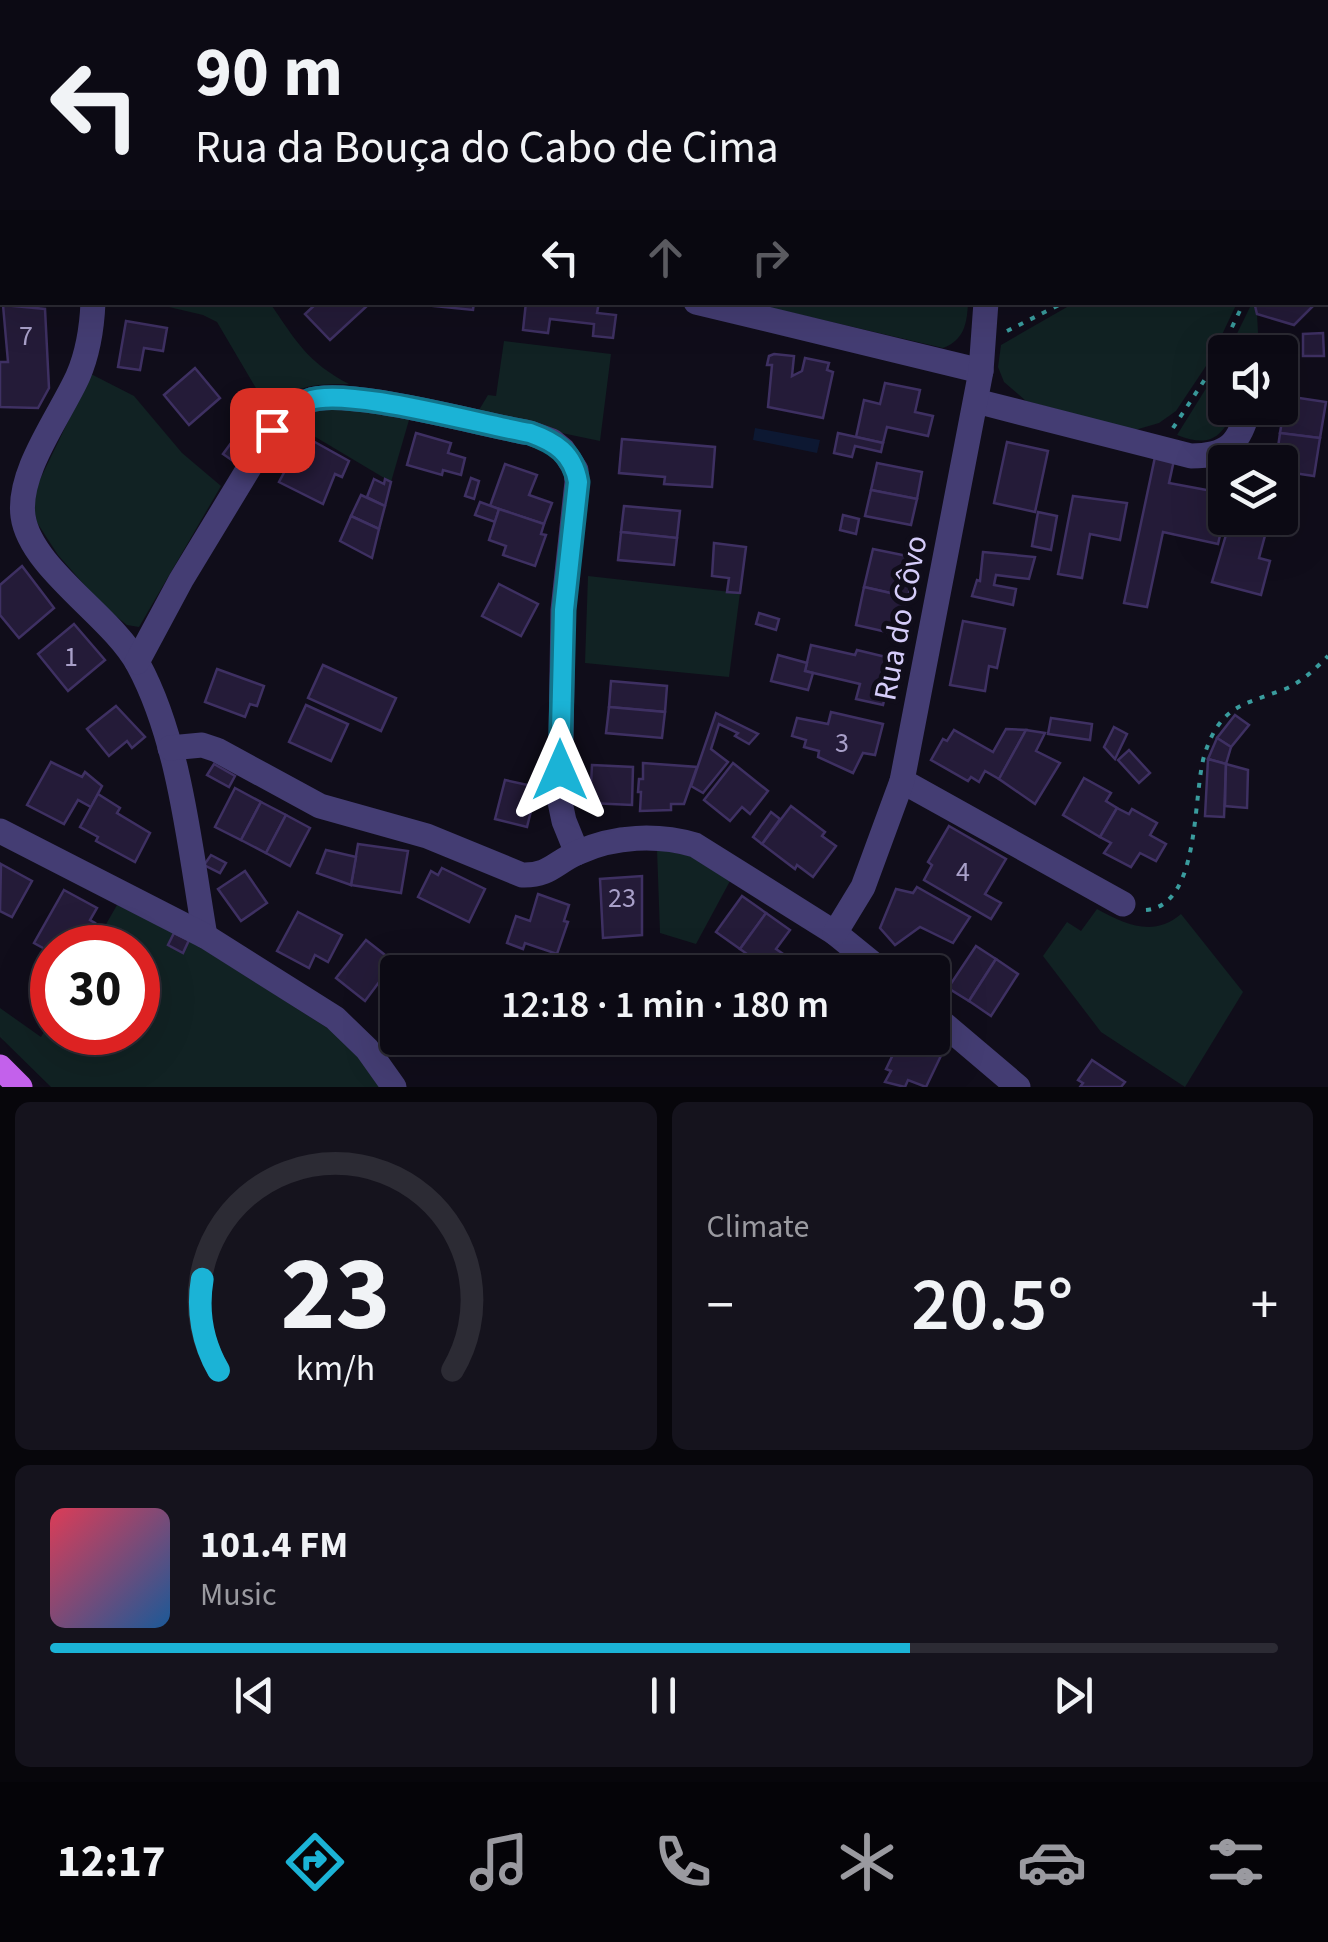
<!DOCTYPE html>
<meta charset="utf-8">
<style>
body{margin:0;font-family:"Source Sans 3",sans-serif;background:#15131d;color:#f1f3f6;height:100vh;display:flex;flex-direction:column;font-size:38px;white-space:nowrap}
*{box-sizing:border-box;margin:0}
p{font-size:32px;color:#9a9aa0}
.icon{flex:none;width:55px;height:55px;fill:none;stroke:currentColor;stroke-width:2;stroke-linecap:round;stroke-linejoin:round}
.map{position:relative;height:1087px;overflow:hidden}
.panel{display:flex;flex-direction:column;gap:15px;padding:15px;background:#07060b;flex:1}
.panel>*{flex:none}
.banner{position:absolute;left:0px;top:0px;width:1330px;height:305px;box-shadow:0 10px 40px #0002,0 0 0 2px #2c2b34;background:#0c0a14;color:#f1f3f6;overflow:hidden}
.controls{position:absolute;left:1208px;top:335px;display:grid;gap:20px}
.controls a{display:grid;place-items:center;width:90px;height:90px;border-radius:10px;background:#0c0a14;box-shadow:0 10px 40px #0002,0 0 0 2px #2c2b34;font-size:50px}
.speed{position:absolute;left:30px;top:925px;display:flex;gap:20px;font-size:50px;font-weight:700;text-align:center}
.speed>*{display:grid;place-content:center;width:130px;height:130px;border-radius:50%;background:#0c0a14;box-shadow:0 10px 40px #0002,0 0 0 2px #2c2b34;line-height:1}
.speed .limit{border:15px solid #d22;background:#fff;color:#111}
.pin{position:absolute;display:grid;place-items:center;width:85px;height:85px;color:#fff;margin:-42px;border-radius:20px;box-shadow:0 5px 15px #0006}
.me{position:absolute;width:110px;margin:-55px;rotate:0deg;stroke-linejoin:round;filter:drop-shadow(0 0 8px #0008)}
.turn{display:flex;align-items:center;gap:35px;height:210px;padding:0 30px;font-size:45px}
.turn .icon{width:130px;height:130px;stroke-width:2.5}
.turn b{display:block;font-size:70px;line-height:85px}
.lanes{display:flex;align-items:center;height:95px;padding:0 30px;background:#0003;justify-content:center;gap:50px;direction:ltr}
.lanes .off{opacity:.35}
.big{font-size:75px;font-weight:600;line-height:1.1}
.panel .widget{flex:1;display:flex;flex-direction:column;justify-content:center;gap:15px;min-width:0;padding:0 35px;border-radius:15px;background:#15131d}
.panel .dial{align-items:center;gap:0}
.dial svg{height:260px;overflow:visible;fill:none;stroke:#2c2b34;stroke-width:7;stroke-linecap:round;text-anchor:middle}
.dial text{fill:#f1f3f6;stroke:none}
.song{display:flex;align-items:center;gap:30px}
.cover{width:120px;height:120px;border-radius:15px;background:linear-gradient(135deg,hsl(350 70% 55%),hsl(210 70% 35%))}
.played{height:10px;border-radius:5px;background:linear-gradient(90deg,#1bb3d6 70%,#2c2b34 70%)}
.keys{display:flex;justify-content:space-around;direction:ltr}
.heat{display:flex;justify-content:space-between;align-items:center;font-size:55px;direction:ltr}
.panel .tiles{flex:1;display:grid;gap:15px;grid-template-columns:1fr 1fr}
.widget:last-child{grid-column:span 2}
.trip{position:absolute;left:380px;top:955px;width:570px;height:100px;border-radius:10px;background:#0c0a14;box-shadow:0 10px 40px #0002,0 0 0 2px #2c2b34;font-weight:600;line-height:100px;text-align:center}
.menu{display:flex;height:160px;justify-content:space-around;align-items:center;background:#050408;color:#9a9aa0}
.menu .icon{width:70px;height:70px}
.menu .current{color:#1bb3d6}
.menu b{font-size:45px;color:#f1f3f6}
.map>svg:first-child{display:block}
.green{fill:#112223}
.water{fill:#0d1832}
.building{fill:#241b38;stroke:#3e3062;stroke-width:2.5}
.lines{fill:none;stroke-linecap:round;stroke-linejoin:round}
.path{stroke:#3a9c9e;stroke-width:4;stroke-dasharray:5 8;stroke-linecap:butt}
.minor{stroke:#443d73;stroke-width:25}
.major{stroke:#c361eb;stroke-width:25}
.route-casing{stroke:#12748b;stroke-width:25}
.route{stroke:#1bb3d6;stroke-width:18}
.labels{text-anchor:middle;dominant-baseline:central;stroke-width:10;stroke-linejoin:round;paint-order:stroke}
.number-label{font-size:28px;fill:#a9a0c9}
.street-label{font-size:32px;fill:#d5ccf9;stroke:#100d1a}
</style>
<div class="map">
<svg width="1328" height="1087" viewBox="0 0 1328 1087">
<rect width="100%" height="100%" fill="#100d1a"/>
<g class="green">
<path d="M480,0H766L769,2H479Z"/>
<path d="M816,302L968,303C967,324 964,340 943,348L750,303H806L808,306Z"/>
<path d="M152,303H270C296,341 307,362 349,384C316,384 292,384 270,412L217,322L203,315Z"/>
<path d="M1074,303H1237L1210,360L1176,411L1159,423L1135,430L1026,401L1004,382L998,367L1001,345Z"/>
<path d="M1252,303L1257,314L1259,352H1228Z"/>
<path d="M504,341L611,354L600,441L476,415L488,395L496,396Z"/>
<path d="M1225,358V408H1235C1222,438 1210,448 1177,435Z"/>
<path d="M91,374L134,396L182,453L221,486L139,627L127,625L103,606L58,555L36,521L32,496Z"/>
<path d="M334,405L409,420L391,482L292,423L310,410Z"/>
<path d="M588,576L740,593L729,677L585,663Z"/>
<path d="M657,849L690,856L730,881L696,944L660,933Z"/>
<path d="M117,905L189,940L343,1038L384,1087H51L0,1037V1008L41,1037L52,1018V1032H138V948L93,947Z"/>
<path d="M1097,909C1125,924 1153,938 1181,914L1243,992L1185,1087L1101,1032L1043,956L1067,922L1081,931Z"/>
</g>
<path class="water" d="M755,428L820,440L817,453L753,440Z"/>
<g class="building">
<path d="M318,302H365L368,305L330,340L305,314Z"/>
<path d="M434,302H474L473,310L433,306Z"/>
<path d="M526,302H599L597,313L616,315L613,338L593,336L594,324L550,319L548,333L523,330Z"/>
<path d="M1254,302H1317L1294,325L1257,314Z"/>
<path d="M3,305L45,309L49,388L38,408L0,407V362H8Z"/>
<path d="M126,321L167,328L163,351L144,348L140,370L118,367Z"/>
<path d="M1323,333L1324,356H1303V334Z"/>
<path d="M774,354L794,356L792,376L802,371L805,358L829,363L827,370L833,372L823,418L768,407L772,365H767L769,356Z"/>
<path d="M195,368L220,398L189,425L164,395Z"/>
<path d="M885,383L920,390L915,412L933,416L928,436L887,427L883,443L856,437L864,400L880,404Z"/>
<path d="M1286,396L1326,402L1320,438L1280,433Z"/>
<path d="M416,433L451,443L448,453L465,458L461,475L443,470L442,475L407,465Z"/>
<path d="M838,433L883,443L881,452L855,446L852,457L834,453Z"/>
<path d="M1280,433L1320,438L1314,476L1280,471V462H1276Z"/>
<path d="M234,439L246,447L236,463L223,454Z"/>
<path d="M622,439L715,447L712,487L664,484L665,477L619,473Z"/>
<path d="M313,441L349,461L342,477L335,474L323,504L279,482L295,452L306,457Z"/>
<path d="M1007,442L1048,451L1035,512L994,503Z"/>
<path d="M1155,457L1174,460L1169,483L1212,491L1210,500L1225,503V514L1218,544L1163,532L1147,607L1124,603Z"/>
<path d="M877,463L922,472L917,499L871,490Z"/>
<path d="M505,464L537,475L529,495L552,503L544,524L490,506Z"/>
<path d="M471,478L479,481L474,499L465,496Z"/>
<path d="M374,479L384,484L385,479L391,482L385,506L367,497Z"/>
<path d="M871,490L917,499L911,525L865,516Z"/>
<path d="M361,495L385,506L379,529L351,516Z"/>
<path d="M1073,496L1127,503L1120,540L1090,534L1082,578L1058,574Z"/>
<path d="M480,502L499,509L495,522L475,515Z"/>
<path d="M624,506L680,511L677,538L621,532Z"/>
<path d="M499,509L544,524L541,534L546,535L535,566L503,555L506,546L489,540Z"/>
<path d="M1038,512L1057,516L1051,550L1032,546Z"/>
<path d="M843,515L859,519L856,534L840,530Z"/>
<path d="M351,516L379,529L372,558L340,541Z"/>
<path d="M1231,518H1259L1257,525L1267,528L1259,558L1270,561L1261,595L1212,582Z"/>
<path d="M621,532L677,538L674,565L618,560Z"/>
<path d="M714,543L746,547L740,593L727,592L729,578L712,576Z"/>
<path d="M873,549L917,558L908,597L864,587Z"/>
<path d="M983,552L1035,557L1029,579L996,575L994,585L1016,589L1013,605L972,596L977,580L980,581Z"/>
<path d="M22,566L54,608L19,638L0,615V585Z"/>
<path d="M499,584L538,604L521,636L482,616Z"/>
<path d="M864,587L908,597L900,635L856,625Z"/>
<path d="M759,613L779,619L776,630L756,624Z"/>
<path d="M963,621L1005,629L997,668L989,666L985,691L950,685Z"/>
<path d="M74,624L105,660L68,691L38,654Z"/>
<path d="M811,645L855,655L857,650L894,659L883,705L856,699L860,684L805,671Z"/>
<path d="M778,655L807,663L805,671L813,673L808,690L771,681Z"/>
<path d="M323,665L396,698L381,731L308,698Z"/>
<path d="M217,669L264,686L257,706L250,704L245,717L205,702Z"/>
<path d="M611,681L667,686L665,712L609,707Z"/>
<path d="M306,705L348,724L331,761L289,742Z"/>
<path d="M116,706L145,737L132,748L127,741L109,756L87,729Z"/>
<path d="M609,707L665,712L662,738L606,733Z"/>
<path d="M831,712L883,724L875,755L863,753L853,773L818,757L819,751L804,747L806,740L792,736L797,718L828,724Z"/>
<path d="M716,713L758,734L749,744L735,736L738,733L719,724L711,749L728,762L703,793L691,786Z"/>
<path d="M1235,715L1249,725L1231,747L1217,738Z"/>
<path d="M1051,718L1092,724L1090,740L1048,734Z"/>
<path d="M1114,727L1127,734L1115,759L1104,747Z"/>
<path d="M1006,729L1026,730L999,779L985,771L979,782L971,777L968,781L931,760L943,739L947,741L954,730L993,752Z"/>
<path d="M1026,730L1045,733L1036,751L1060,763L1035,804L999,779Z"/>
<path d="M1217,738L1231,747L1226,764L1208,759Z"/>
<path d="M1129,750L1150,773L1139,783L1118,760Z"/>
<path d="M1208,759L1226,764L1224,817L1205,816Z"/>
<path d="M51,762L82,777L85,772L102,786L91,807L78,800L64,824L27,805Z"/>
<path d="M643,763L697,767L684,804H671V810L640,811L641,792H638L639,779H643Z"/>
<path d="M733,763L768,791L750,814L742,807L730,821L704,800Z"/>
<path d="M214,764L235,776L229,787L207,775Z"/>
<path d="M1226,764L1248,770L1247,808L1225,806Z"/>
<path d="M592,765L633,767L632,805L590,803Z"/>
<path d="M1084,778L1111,793L1106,801L1117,808L1100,837L1063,815Z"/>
<path d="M505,780L537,787L527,827L495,819Z"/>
<path d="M235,788L261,802L241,840L215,827Z"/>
<path d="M98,794L120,808L117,813L150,833L135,862L96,841L98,837L80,827Z"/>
<path d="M261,802L286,815L266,853L241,840Z"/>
<path d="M791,806L825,832L822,836L836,846L813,877L797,865L795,869L762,844Z"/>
<path d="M1117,808L1129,814L1132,809L1157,823L1150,835L1166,844L1156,861L1140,853L1131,867L1104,853L1111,843L1100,837Z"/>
<path d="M771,812L780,819L762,844L753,837Z"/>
<path d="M286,815L310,828L290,866L266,853Z"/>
<path d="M949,826L1006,859L985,894L1001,903L991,919L924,880L932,865L928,862Z"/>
<path d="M358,844L408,851L401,893L351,885Z"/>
<path d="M326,850L356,857L351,885L317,873Z"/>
<path d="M211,855L226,863L220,873L204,865Z"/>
<path d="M1,864L32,881L12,917L0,911Z"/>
<path d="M442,868L485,889L469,922L418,897L431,871L438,875Z"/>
<path d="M245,871L267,903L241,921L218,889Z"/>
<path d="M642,876V935L603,938L600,879Z"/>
<path d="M917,887L970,917L953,943L920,927L895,945L880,928L896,889L913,893Z"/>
<path d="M64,890L97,908L90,920L95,923L84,942L78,940L74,948H52V953L34,943Z"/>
<path d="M538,894L569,905L564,921L568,922L557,954L525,943L523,949L507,943L516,916L530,921Z"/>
<path d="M742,896L766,913L740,949L716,932Z"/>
<path d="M298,912L342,935L328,962L315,955L309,968L277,951Z"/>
<path d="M766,913L790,930L776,949L789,958L778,972H772L740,949Z"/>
<path d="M174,933L189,940L183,953L168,945Z"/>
<path d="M366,940L394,962L365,1001L336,978Z"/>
<path d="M976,946L996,959L969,1001L948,988Z"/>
<path d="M816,955L841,972H804Z"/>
<path d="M996,959L1018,974L991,1016L969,1001Z"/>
<path d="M932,1033L948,1041L926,1087L908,1080L905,1087L885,1082L891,1071L886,1069L901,1038H932Z"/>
<path d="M1092,1060L1125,1082L1121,1087H1080L1083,1083L1078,1080Z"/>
</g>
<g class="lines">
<g class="path">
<path d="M1279,0L1280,2"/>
<path d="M1228,2L1231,0"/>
<path d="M1328,152V151"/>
<path d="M1007,331L1065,302"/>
<path d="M1173,428L1213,367L1244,302"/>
<path d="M1146,910C1202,905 1192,792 1205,753C1221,705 1243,705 1285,689C1302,682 1315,669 1328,656"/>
</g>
<g class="minor">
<path d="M15,0V2"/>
<path d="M784,0L786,2"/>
<path d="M357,2V0"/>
<path d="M93,302C92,327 88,353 78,376C60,416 17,472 23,516C30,568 112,616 138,664C180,741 190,849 205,936"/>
<path d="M696,302L981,371"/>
<path d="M976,401L1191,456C1229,456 1239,443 1249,408"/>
<path d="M137,662L181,580L272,430C283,419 293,406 308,401C345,386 482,425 530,433L552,441L563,450L576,470L577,482L563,610L560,802L564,821L577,853"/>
<path d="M170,748L202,745L217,750L320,806L427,836L522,875C550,876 555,862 579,852C615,836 657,834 695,845L835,933L883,972"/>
<path d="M902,781L1123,904"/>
<path d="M0,831L205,936L335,1018L367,1049L394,1087"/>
<path d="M835,933L863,887L902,781L981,371L986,302"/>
<path d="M932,1014L1018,1087"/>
</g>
<path class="major" d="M0,1067L20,1087"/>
</g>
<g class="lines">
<defs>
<path id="route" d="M272,430C283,419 293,406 308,401C345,386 482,425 530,433C555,442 573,453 578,482L564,610L560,770"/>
</defs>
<use href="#route" class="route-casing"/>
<use href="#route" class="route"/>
</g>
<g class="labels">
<g class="number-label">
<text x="26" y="336">7</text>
<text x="71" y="657">1</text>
<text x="842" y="743">3</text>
<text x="963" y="872">4</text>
<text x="622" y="898">23</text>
</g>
<g class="street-label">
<text transform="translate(901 618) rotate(-79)">Rua do Côvo</text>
</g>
</g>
</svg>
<div class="controls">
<a><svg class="icon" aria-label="sound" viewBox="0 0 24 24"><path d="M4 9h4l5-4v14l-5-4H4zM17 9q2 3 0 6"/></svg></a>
<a><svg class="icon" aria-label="layers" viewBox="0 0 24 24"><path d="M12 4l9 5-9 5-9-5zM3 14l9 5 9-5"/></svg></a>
</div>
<div class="speed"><div class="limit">30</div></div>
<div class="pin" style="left:272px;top:430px;background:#d93025"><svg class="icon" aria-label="arrive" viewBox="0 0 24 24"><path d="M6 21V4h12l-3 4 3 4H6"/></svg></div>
<svg class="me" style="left:560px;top:770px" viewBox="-20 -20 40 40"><path d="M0-17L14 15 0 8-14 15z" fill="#1bb3d6" stroke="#fff" stroke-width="4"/></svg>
<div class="trip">12:18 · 1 min · 180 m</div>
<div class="banner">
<div class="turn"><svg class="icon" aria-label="left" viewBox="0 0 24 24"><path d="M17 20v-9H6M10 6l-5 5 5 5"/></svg><div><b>90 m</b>Rua da Bouça do Cabo de Cima</div></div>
<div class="lanes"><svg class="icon" aria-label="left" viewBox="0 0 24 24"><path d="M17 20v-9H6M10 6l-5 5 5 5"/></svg><svg class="icon off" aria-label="ahead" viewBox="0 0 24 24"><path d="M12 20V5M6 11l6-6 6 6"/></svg><svg class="icon off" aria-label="right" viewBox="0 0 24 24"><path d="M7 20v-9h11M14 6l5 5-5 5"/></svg></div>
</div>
</div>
<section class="panel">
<div class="tiles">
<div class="widget dial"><svg viewBox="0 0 100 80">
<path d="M14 69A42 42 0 1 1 86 69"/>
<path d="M14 69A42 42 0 0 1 9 41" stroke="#1bb3d6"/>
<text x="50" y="56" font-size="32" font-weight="700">23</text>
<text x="50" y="72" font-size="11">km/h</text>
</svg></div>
<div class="widget"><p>Climate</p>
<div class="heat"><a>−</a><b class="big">20.5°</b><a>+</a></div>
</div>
<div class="widget">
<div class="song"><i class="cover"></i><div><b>101.4 FM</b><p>Music</p></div></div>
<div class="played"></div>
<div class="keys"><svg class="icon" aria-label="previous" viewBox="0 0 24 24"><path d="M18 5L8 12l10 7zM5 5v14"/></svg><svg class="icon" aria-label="pause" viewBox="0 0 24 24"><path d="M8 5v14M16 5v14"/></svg><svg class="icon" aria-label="next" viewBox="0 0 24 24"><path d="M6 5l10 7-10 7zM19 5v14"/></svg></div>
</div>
</div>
</section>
<nav class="menu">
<b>12:17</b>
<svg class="icon current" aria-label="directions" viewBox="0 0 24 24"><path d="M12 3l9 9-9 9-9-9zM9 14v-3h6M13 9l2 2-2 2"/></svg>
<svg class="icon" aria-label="music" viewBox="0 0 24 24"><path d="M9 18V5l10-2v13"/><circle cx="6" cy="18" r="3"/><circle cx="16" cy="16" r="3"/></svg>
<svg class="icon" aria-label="phone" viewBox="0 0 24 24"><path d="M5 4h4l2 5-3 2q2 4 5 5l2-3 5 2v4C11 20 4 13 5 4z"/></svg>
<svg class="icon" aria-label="climate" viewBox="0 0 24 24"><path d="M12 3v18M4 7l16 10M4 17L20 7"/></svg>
<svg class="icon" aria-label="car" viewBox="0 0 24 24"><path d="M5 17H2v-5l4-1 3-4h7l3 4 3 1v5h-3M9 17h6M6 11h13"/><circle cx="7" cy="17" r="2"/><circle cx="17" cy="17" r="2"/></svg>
<svg class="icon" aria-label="filters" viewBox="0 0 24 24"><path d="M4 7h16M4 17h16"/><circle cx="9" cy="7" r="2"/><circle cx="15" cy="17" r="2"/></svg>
</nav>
